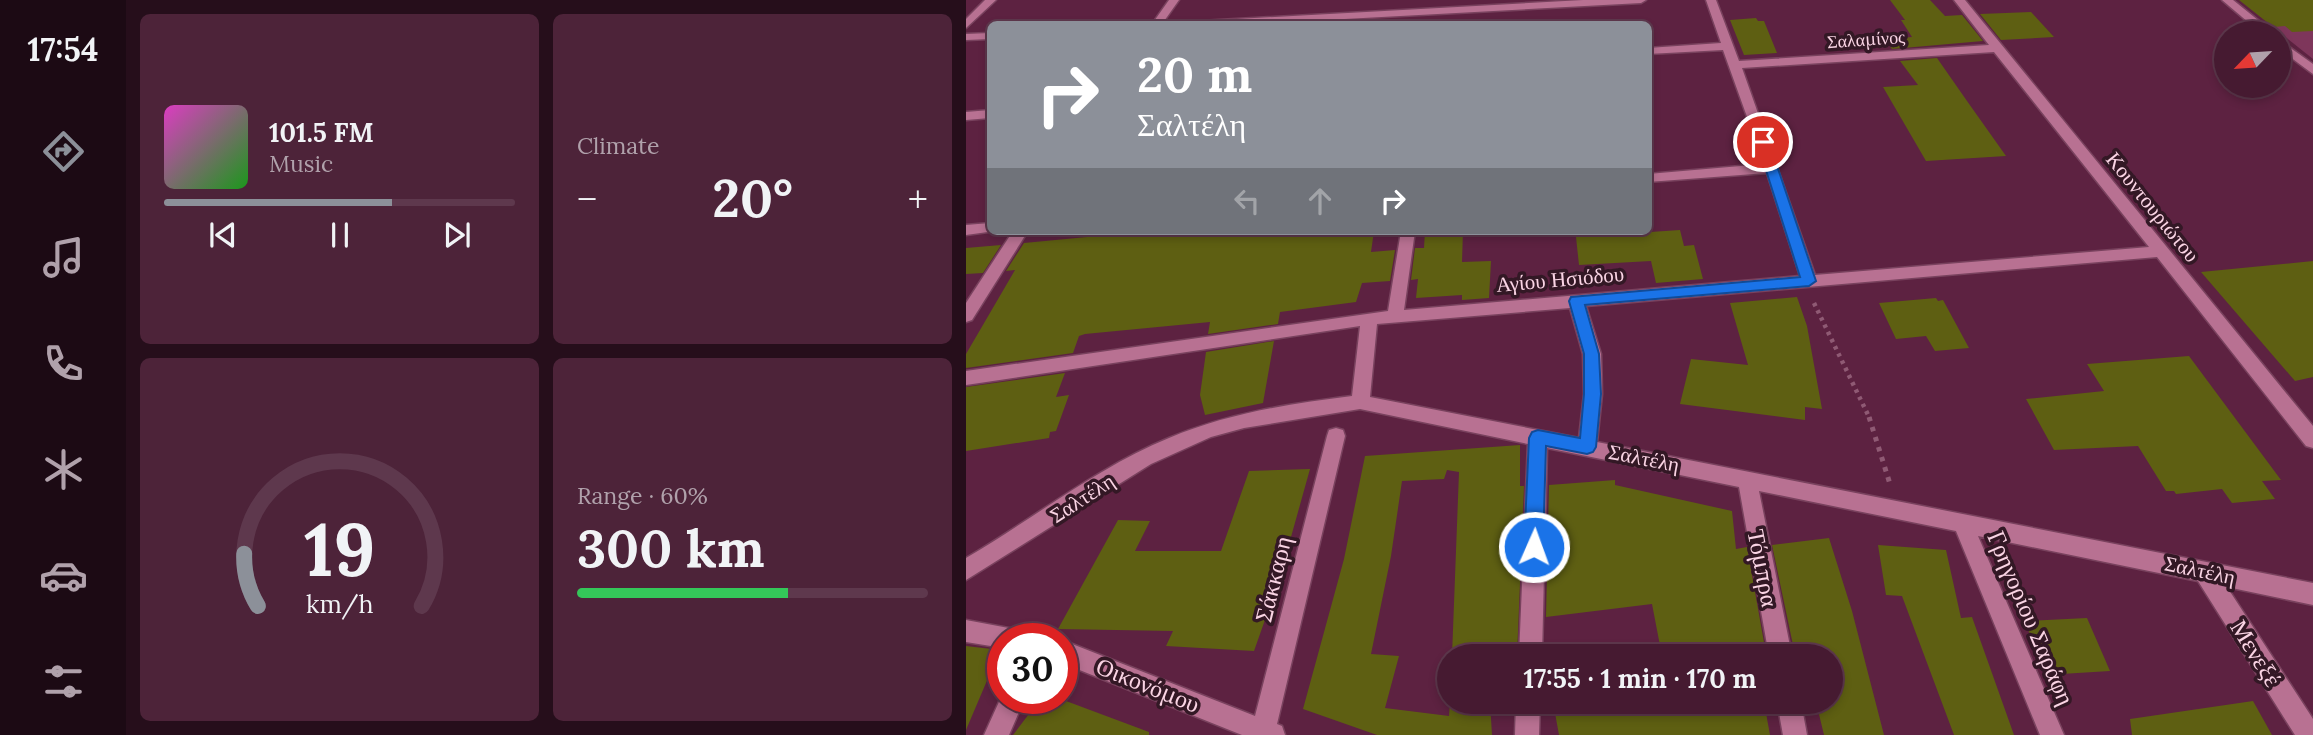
<!DOCTYPE html>
<meta charset="utf-8">
<style>
body{margin:0;font-family:Lora,serif;background:#4d2339;color:#f1f3f6;height:100vh;display:flex;flex-direction:column;font-size:26px;white-space:nowrap}
*{box-sizing:border-box;margin:0}
p{font-size:23px;color:#b0a1ab}
.icon{flex:none;width:38px;height:38px;fill:none;stroke:currentColor;stroke-width:2;stroke-linecap:round;stroke-linejoin:round}
.map{position:relative;flex:1;overflow:hidden}
.drawer{display:flex;flex-direction:column;gap:14px;padding:14px;background:#260e1b;width:840px}
.drawer>*{flex:none}
.top-card{position:absolute;left:21px;top:21px;width:665px;height:214px;border-radius:10px;box-shadow:0 4px 10px #0003,0 0 0 2px #5e384d;background:#8c9099;color:#fff;overflow:hidden}
.needle{width:46px;rotate:245deg}
.fabs{position:absolute;left:1248px;top:21px;display:grid;gap:14px}
.fabs a{display:grid;place-items:center;width:77px;height:77px;border-radius:50%;background:#461a31;box-shadow:0 4px 10px #0003,0 0 0 2px #5e384d;font-size:35px}
.speed{position:absolute;left:21px;top:623px;display:flex;gap:14px;font-size:35px;font-weight:700;text-align:center}
.speed>*{display:grid;place-content:center;width:91px;height:91px;border-radius:50%;background:#461a31;box-shadow:0 4px 10px #0003,0 0 0 2px #5e384d;line-height:1}
.speed .limit{border:10px solid #d22;background:#fff;color:#111}
.pin{position:absolute;display:grid;place-items:center;width:60px;height:60px;color:#fff;margin:-30px;border:4px solid #fff;border-radius:50%;box-shadow:0 2px 7px #0007}
.me{position:absolute;width:77px;margin:-38px;rotate:2deg;stroke-linejoin:round;filter:drop-shadow(0 0 5px #0008)}
.turn{display:flex;align-items:center;gap:24px;height:147px;padding:0 35px;font-size:32px}
.turn .icon{width:91px;height:91px;stroke-width:2.5}
.turn b{display:block;font-size:49px;line-height:60px}
.lanes{display:flex;align-items:center;height:66px;padding:0 35px;background:#0003;justify-content:center;gap:35px;direction:ltr}
.lanes .off{opacity:.35}
.big{font-size:52px;font-weight:700;line-height:1.1}
.drawer .tile{flex:1;display:flex;flex-direction:column;justify-content:center;gap:10px;min-width:0;padding:0 24px;border-radius:10px;background:#4d2339}
.drawer .dial{align-items:center;gap:0}
.dial svg{height:182px;overflow:visible;fill:none;stroke:#5e384d;stroke-width:7;stroke-linecap:round;text-anchor:middle}
.dial text{fill:#f1f3f6;stroke:none}
.song{display:flex;align-items:center;gap:21px}
.cover{width:84px;height:84px;border-radius:10px;background:linear-gradient(135deg,hsl(310 70% 55%),hsl(120 70% 35%))}
.played{height:7px;border-radius:4px;background:linear-gradient(90deg,#8c9099 65%,#5e384d 65%)}
.keys{display:flex;justify-content:space-around;direction:ltr}
.heat{display:flex;justify-content:space-between;align-items:center;font-size:38px;direction:ltr}
.charge{height:10px;border-radius:5px;background:linear-gradient(90deg,#34c759 60%,#5e384d 0)}
.drawer .tiles{flex:1;display:grid;gap:14px;grid-template-columns:repeat(2,1fr)}
.trip{position:absolute;left:471px;top:644px;width:406px;height:70px;border-radius:35px;background:#461a31;box-shadow:0 4px 10px #0003,0 0 0 2px #5e384d;font-weight:700;line-height:70px;text-align:center}
main{display:flex;flex:1;min-height:0}
.tabs{display:flex;flex-direction:column;width:126px;justify-content:space-around;align-items:center;background:#1c0a14;color:#b0a1ab}
.tabs .icon{width:49px;height:49px}
.tabs .active{color:#8c9099}
.tabs b{font-size:32px;color:#f1f3f6}
.map>svg:first-child{display:block}
.green{fill:#7e365b}
.building{fill:#5e5f12}
.lines{fill:none;stroke-linecap:round;stroke-linejoin:round}
.minor-casing{stroke:#79425e;stroke-width:3}
.path-far1{stroke:#8f5a74;stroke-width:4.5;stroke-dasharray:3.5 4.5;stroke-linecap:butt}
.path{stroke:#8f5a74;stroke-width:5;stroke-dasharray:4.5 6;stroke-linecap:butt}
.minor{fill:#b87192;fill-rule:evenodd}
.route{fill:#1a73e8;stroke:#114b97;stroke-width:2}
.labels{text-anchor:middle;dominant-baseline:central;stroke-width:7;stroke-linejoin:round;paint-order:stroke}
.far-street-label{font-size:18px;fill:#fad4e4;stroke:#331825}
.street-label{font-size:21px;fill:#fad4e4;stroke:#331825}
.near-street-label{font-size:24px;fill:#fad4e4;stroke:#331825}
</style>
<main>
<nav class="tabs">
<b>17:54</b>
<svg class="icon active" aria-label="directions" viewBox="0 0 24 24"><path d="M12 3l9 9-9 9-9-9zM9 14v-3h6M13 9l2 2-2 2"/></svg>
<svg class="icon" aria-label="music" viewBox="0 0 24 24"><path d="M9 18V5l10-2v13"/><circle cx="6" cy="18" r="3"/><circle cx="16" cy="16" r="3"/></svg>
<svg class="icon" aria-label="phone" viewBox="0 0 24 24"><path d="M5 4h4l2 5-3 2q2 4 5 5l2-3 5 2v4C11 20 4 13 5 4z"/></svg>
<svg class="icon" aria-label="climate" viewBox="0 0 24 24"><path d="M12 3v18M4 7l16 10M4 17L20 7"/></svg>
<svg class="icon" aria-label="car" viewBox="0 0 24 24"><path d="M5 17H2v-5l4-1 3-4h7l3 4 3 1v5h-3M9 17h6M6 11h13"/><circle cx="7" cy="17" r="2"/><circle cx="17" cy="17" r="2"/></svg>
<svg class="icon" aria-label="filters" viewBox="0 0 24 24"><path d="M4 7h16M4 17h16"/><circle cx="9" cy="7" r="2"/><circle cx="15" cy="17" r="2"/></svg>
</nav>
<section class="drawer">
<div class="tiles">
<div class="tile">
<div class="song"><i class="cover"></i><div><b>101.5 FM</b><p>Music</p></div></div>
<div class="played"></div>
<div class="keys"><svg class="icon" aria-label="previous" viewBox="0 0 24 24"><path d="M18 5L8 12l10 7zM5 5v14"/></svg><svg class="icon" aria-label="pause" viewBox="0 0 24 24"><path d="M8 5v14M16 5v14"/></svg><svg class="icon" aria-label="next" viewBox="0 0 24 24"><path d="M6 5l10 7-10 7zM19 5v14"/></svg></div>
</div>
<div class="tile"><p>Climate</p>
<div class="heat"><a>−</a><b class="big">20°</b><a>+</a></div>
</div>
<div class="tile dial"><svg viewBox="0 0 100 80">
<path d="M14 69A42 42 0 1 1 86 69"/>
<path d="M14 69A42 42 0 0 1 8 46" stroke="#8c9099"/>
<text x="50" y="56" font-size="32" font-weight="700">19</text>
<text x="50" y="72" font-size="11">km/h</text>
</svg></div>
<div class="tile"><p>Range · 60%</p><b class="big">300 km</b><div class="charge"></div></div>
</div>
</section>
<div class="map">
<svg width="1347" height="735" viewBox="0 0 1347 735">
<rect width="100%" height="100%" fill="#5d2241"/>
<path class="green" d="M1347,0V59L1307,27Z"/>
<g class="building">
<path d="M924,0H964L979,16L996,15L1017,41L926,49L919,39L946,37L935,20H939Z"/>
<path d="M1273,0H1347V31L1326,32L1319,26L1307,27Z"/>
<path d="M1065,12L1088,37L1035,40L1014,14Z"/>
<path d="M790,18L792,21H798L811,53L778,55L764,20Z"/>
<path d="M971,58L1001,101L1040,156L960,161L917,87L952,85L934,61Z"/>
<path d="M714,230L718,246L728,245L737,279L690,283L685,261L613,265L610,237Z"/>
<path d="M142,231H408L405,252L429,250L424,281L396,283L390,302L314,312L312,324L242,334L244,322L119,334L113,336L107,353L0,368V354L49,270L40,271L58,243L121,237L141,234Z"/>
<path d="M459,231H497L496,262L525,261L523,298L496,300V295L450,298L452,279L445,280L449,248H458Z"/>
<path d="M35,245L17,273L0,274V248Z"/>
<path d="M1347,261V377L1329,381L1235,272Z"/>
<path d="M831,297L841,326L856,409L839,407V420L714,404L725,359L782,365L764,303Z"/>
<path d="M970,298L972,301L977,300L1003,348L969,351L960,336L930,339L913,303Z"/>
<path d="M308,341L297,403L239,415L234,395L240,352Z"/>
<path d="M1223,356L1315,480L1296,481L1309,499L1266,503L1256,489L1210,494L1208,491H1200L1172,446L1088,450L1060,399L1138,391L1121,364Z"/>
<path d="M99,373L90,397L103,395L90,431L84,432L83,438L0,451V387Z"/>
<path d="M554,445V486H558L551,656H486L493,472L481,470L478,479L436,481L425,556L405,654L433,656L419,708L483,716L484,702H524L526,735H411L337,709L378,559L399,456Z"/>
<path d="M344,469L313,580L288,651L200,646L207,631L92,629L152,520L184,521L169,551H255L283,471Z"/>
<path d="M649,480V485L766,511L770,549L781,547L799,648L788,649L789,656H696L686,604L580,617L583,485Z"/>
<path d="M863,538L886,611L918,735H858L850,702H864V656H839L836,644L827,645L806,545Z"/>
<path d="M912,545L980,550L995,618L1006,617L1048,735H988L936,596L920,595Z"/>
<path d="M1121,618L1144,671L1079,675L1059,621Z"/>
<path d="M0,646L34,650L0,730Z"/>
<path d="M75,698H92L183,732V735H47Z"/>
<path d="M1287,701L1306,735H1166L1164,719Z"/>
<path d="M587,702H798L804,735H593Z"/>
</g>
<g class="lines">
<defs>
<g id="minor">
<path d="M19,0H30L0,28V19Z"/>
<path d="M203,0H213L196,24H186Z"/>
<path d="M617,0H680L675,3L286,24H230L235,21Z"/>
<path d="M740,0H750L773,61L1023,45L988,0H999L1347,426V448L1340,446L1191,257L620,306L635,354L636,394L631,442L1347,583V605L1261,587L1347,719V735H1329L1232,581L1012,536L1098,735H1074L990,531L793,491L826,656H803L773,487L581,448L576,656H553L562,444L394,409L278,428L245,437L185,464L0,580V558C67,519 130,468 203,438C262,413 323,404 386,396L394,326L0,385V371L422,311L435,231H449L438,310L834,276L801,173L682,182V174L798,164L757,50L682,54V48L755,43ZM1028,52L1183,247L849,275L776,68ZM604,308L617,354L618,394L613,438L404,397L411,324Z"/>
<path d="M1256,0H1267L1308,33H1295Z"/>
<path d="M24,33V39L0,40V34Z"/>
<path d="M1312,39L1347,64V74L1312,48Z"/>
<path d="M24,110V118L0,120V112Z"/>
<path d="M24,223V231H29L0,235V225Z"/>
<path d="M47,231H62L6,320L0,322V303Z"/>
<path d="M370,428L377,430L379,436L311,724L316,726L319,735H276L96,663V640L289,716L361,436L363,430Z"/>
<path d="M0,620L59,631L62,639H37V648L0,642Z"/>
<path d="M37,693V698H59L43,735H18Z"/>
<path d="M550,702H574L573,735H549Z"/>
<path d="M811,702H835L841,735H817Z"/>
</g>
</defs>
<use href="#minor" class="minor-casing"/>
<path class="path-far1" d="M848,303L904,419"/>
<path class="path" d="M903,417L924,484"/>
<use href="#minor" class="minor"/>
</g>
<path class="route" d="M797,139L803,142L850,281L843,286L619,305L633,354L635,394L630,447L627,452L621,454L580,446L577,547L575,553L568,556L561,553L558,547L563,438L566,432L572,430L614,438L618,394V354L603,301L605,297L834,277L791,142Z"/>
<g class="labels">
<g class="far-street-label">
<text transform="translate(900 39) rotate(-4)">Σαλαμίνος</text>
</g>
<g class="street-label">
<text transform="translate(1187 207) rotate(51)">Κουντουριώτου</text>
<text transform="translate(594 279) rotate(-5)">Αγίου Ησιόδου</text>
<text transform="translate(678 458) rotate(11)">Σαλτέλη</text>
<text transform="translate(116 498) rotate(-33)">Σαλτέλη</text>
<text transform="translate(1234 570) rotate(12)">Σαλτέλη</text>
</g>
<g class="near-street-label">
<text transform="translate(797 568) rotate(79)">Τόμπρα</text>
<text transform="translate(307 579) rotate(-76)">Σάκκαρη</text>
<text transform="translate(1065 618) rotate(67)">Γρηγορίου Σαράφη</text>
<text transform="translate(1290 653) rotate(58)">Μενεξέ</text>
<text transform="translate(182 685) rotate(22)">Οικονόμου</text>
</g>
</g>
</svg>
<div class="fabs">
<a><svg class="needle" viewBox="-14 -14 28 28"><path d="M0-13l5 13h-10z" fill="#e53935"/><path d="M0 13l5-13h-10z" fill="#b0a1ab"/></svg></a>
</div>
<div class="speed"><div class="limit">30</div></div>
<div class="pin" style="left:797px;top:142px;background:#d93025"><svg class="icon" aria-label="arrive" viewBox="0 0 24 24"><path d="M6 21V4h12l-3 4 3 4H6"/></svg></div>
<svg class="me" style="left:568px;top:547px" viewBox="-20 -20 40 40"><circle r="17" fill="#1a73e8" stroke="#fff" stroke-width="3"/><path d="M0-11L8 9 0 5-8 9z" fill="#fff"/></svg>
<div class="trip">17:55 · 1 min · 170 m</div>
<div class="top-card">
<div class="turn"><svg class="icon" aria-label="right" viewBox="0 0 24 24"><path d="M7 20v-9h11M14 6l5 5-5 5"/></svg><div><b>20 m</b>Σαλτέλη</div></div>
<div class="lanes"><svg class="icon off" aria-label="left" viewBox="0 0 24 24"><path d="M17 20v-9H6M10 6l-5 5 5 5"/></svg><svg class="icon off" aria-label="ahead" viewBox="0 0 24 24"><path d="M12 20V5M6 11l6-6 6 6"/></svg><svg class="icon" aria-label="right" viewBox="0 0 24 24"><path d="M7 20v-9h11M14 6l5 5-5 5"/></svg></div>
</div>
</div>
</main>
